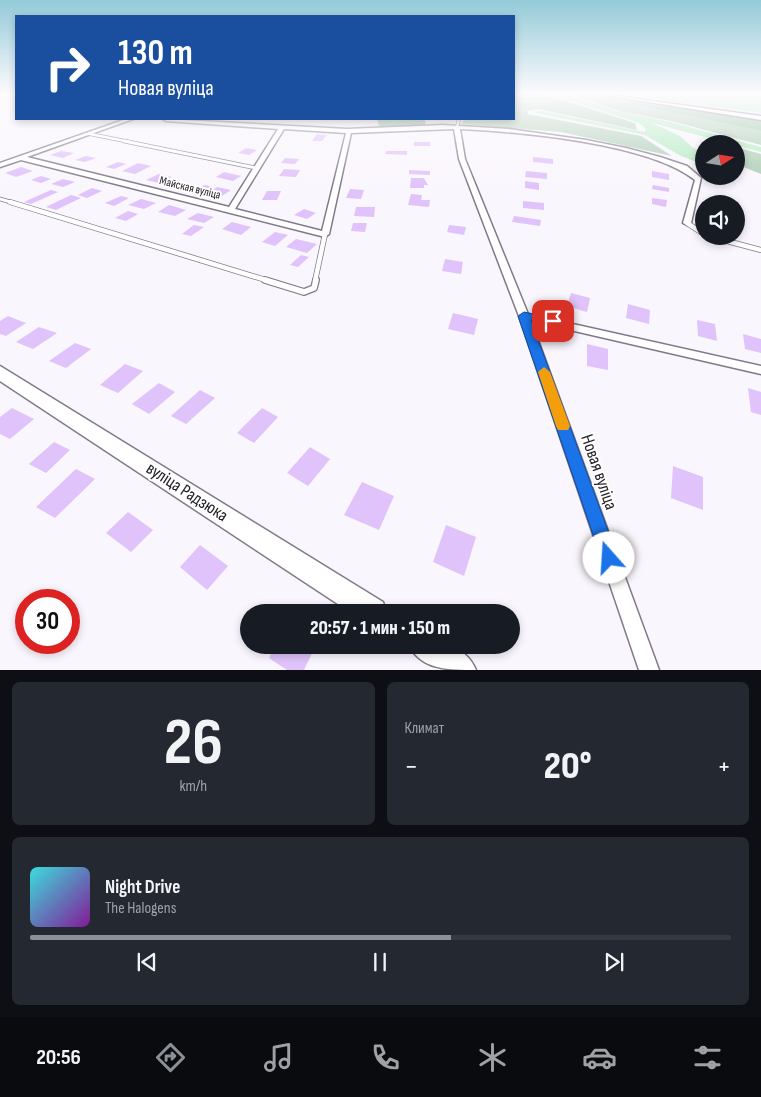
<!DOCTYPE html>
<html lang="ru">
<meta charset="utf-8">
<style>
body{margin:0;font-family:"Sofia Sans Condensed",sans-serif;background:#242831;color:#f1f3f6;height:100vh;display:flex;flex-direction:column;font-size:19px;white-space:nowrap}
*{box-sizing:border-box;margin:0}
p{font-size:16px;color:#9ea1a6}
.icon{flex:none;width:28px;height:28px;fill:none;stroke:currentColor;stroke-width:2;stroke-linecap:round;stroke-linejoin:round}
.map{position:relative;height:670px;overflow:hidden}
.drawer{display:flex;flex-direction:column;gap:12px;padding:12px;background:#0d0f14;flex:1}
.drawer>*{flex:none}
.guide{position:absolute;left:15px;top:15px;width:500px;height:105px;border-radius:0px;box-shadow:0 2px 8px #0003;background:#1a4fa0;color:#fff;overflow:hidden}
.needle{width:32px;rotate:78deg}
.controls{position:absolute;left:695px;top:135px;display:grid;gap:10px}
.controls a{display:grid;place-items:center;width:50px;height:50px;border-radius:50%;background:#171b24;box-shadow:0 2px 8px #0003;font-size:25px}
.speed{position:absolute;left:15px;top:589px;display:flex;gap:10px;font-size:25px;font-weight:700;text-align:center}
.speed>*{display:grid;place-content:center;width:65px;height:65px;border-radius:50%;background:#171b24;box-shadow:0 2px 8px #0003;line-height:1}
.speed .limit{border:8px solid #d22;background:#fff;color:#111}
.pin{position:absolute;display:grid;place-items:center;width:42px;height:42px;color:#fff;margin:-21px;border-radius:10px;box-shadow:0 2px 8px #0006}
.me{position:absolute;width:55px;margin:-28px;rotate:341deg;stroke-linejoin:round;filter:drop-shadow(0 0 4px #0008)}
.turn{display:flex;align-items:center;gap:18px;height:105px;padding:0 20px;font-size:22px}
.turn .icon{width:65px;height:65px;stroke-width:2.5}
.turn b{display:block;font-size:35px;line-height:42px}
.big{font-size:38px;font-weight:800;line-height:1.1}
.drawer .widget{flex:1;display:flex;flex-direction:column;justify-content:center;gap:8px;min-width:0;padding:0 18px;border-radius:8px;background:#242831}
.drawer .dial{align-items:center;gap:0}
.dial b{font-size:65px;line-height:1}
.song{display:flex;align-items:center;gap:15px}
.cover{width:60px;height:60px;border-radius:8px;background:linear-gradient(135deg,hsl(180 70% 55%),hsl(290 70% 35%))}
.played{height:5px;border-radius:2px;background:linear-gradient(90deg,#8c9099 60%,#363941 60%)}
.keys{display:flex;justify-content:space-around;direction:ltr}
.heat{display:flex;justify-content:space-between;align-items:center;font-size:28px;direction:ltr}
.drawer .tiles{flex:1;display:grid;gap:12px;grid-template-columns:1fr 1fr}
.widget:last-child{grid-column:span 2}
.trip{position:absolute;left:240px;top:604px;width:280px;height:50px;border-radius:25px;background:#171b24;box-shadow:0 2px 8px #0003;font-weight:800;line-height:50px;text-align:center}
.menu{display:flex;height:80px;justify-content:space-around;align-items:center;background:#090b0e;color:#9ea1a6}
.menu .icon{width:35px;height:35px}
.menu .on{color:#8c9099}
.menu b{font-size:22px;color:#f1f3f6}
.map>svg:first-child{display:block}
.green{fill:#acceb4}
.forest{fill:#8dc39b}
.water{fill:#b3ebc1}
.building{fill:#dfc3fa}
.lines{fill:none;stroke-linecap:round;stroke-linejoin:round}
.service-far3-casing{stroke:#817989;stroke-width:4}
.service-far2-casing{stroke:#817989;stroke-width:4.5}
.service-far1-casing{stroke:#817989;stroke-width:6}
.service-casing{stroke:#817989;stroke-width:8}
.minor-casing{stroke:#817989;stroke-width:3}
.secondary-casing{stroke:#817989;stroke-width:3}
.service-far3{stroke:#fff;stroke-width:2.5}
.service-far2{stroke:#fff;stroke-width:3}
.service-far1{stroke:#fff;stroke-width:4.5}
.service{stroke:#fff;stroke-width:5.5}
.minor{fill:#fff;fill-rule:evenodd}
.secondary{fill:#fff;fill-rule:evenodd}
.route{fill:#1a73e8;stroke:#114b97}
.slow{fill:#f59e0b}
.labels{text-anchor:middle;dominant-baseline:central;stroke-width:4;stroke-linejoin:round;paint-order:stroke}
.far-street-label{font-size:12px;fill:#1f1c23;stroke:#fff}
.near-street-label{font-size:18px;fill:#1f1c23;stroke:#fff}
</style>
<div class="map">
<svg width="761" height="670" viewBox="0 0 761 670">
<rect width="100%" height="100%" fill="#faf6fd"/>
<g class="green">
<path d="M514,94H544L635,123L637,130L538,109L527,111L528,114L641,136L672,156L561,132L462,124L464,119H514Z"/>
<path d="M570,94H595L761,131V145L671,121L623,112Z"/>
<path d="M736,147L761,154V174L736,164Z"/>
</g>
<g class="forest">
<path d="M629,101L761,120V131L626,102Z"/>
<path d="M377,119H425L426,126L380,128Z"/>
</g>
<g class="water">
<path d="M549,94H565L621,112L671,122L761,147V152L652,123L680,136L692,147L704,154V165L681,156L645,135L531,112L541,111L645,132V128L639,123Z"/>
<path d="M620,94H761V113Z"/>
</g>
<g class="building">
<path d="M317,134L327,135L322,141H312Z"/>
<rect x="414" y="142" width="16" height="4"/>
<path d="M246,148L257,150L249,155L238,153Z"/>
<path d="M61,151L74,153L63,158L50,155Z"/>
<path d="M386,151H407V155L385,154Z"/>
<path d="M86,156L96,158L85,162L75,160Z"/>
<path d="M533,157L553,159V164L533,162Z"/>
<path d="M285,158L299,159L295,164L281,163Z"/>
<path d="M118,162L126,164L114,169L106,167Z"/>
<path d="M138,163L151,166L135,174L122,171Z"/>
<path d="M21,167L33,171L16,177L5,173Z"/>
<path d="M284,169L300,170L296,177L279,176Z"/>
<path d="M409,170L430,171V175L409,174Z"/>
<path d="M526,171L547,173V179L525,177Z"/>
<path d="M652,171L669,174V180L652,177Z"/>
<path d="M224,172L241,176L233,181L216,177Z"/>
<path d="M159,174L172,177L159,183L146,180Z"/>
<path d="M41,176L51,179L41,183L31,180Z"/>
<path d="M411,178H424L428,185H424V188H410Z"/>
<path d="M63,179L75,182L63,187L51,184Z"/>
<path d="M525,181L539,183V190L525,188Z"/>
<path d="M205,185L213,187L202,193L194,191Z"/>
<path d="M653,185L669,188V192L652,189Z"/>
<path d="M217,187L231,190L222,196L208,193Z"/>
<path d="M92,188L102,191L87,198L78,195Z"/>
<path d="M350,189L364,190L361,199L346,198Z"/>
<path d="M51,190L58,192L31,204L24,202Z"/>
<path d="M267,191H281L277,200H262Z"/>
<path d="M411,194L422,195L421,200H430L429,207L408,205Z"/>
<path d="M71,195L81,198L56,210L46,207Z"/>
<path d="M121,196L129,198L114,206L105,203Z"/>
<path d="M652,198L667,200L666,207L652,204Z"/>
<path d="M141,199L156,203L144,209L128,205Z"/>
<path d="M523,201L544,203V210L523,208Z"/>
<path d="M169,205L186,210L175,216L158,212Z"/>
<path d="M356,207H375L374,217L354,216Z"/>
<path d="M304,209L316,213L307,219L294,215Z"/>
<path d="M128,211L138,214L126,221L115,218Z"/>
<path d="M198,213L214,217L204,223L187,219Z"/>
<path d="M514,216L541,220L540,226L512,222Z"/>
<path d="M232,222L251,227L241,235L222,229Z"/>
<path d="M353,223H367L365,232L351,231Z"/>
<path d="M194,225L204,227L191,236L182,234Z"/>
<path d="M449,225L466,227L464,235L447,232Z"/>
<path d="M275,232L288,235L275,246L262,242Z"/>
<path d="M296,239L317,244L307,253L286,247Z"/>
<path d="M301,255L309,257L298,267L290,265Z"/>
<path d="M445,259L463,262L461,274L442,271Z"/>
<path d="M571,293L590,298L587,312L567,306Z"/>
<path d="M628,304L650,310L649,324L626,318Z"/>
<path d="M453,313L478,319L474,335L448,329Z"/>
<path d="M8,316L26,323L6,336L0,334V321Z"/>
<path d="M697,320L715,324L717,341L698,336Z"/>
<path d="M39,327L57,333L33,349L16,342Z"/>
<path d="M743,334L761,339V353L745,349Z"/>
<path d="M75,343L91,349L66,368L49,361Z"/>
<path d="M587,344L608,349V370L587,366Z"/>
<path d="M125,364L143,371L118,393L100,385Z"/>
<path d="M159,383L175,392L149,414L132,404Z"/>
<path d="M748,388L761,392V415L751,412Z"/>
<path d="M200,390L215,398L186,424L171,416Z"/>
<path d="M12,408L34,419L10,439L0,434V417Z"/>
<path d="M262,408L278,417L254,443L237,433Z"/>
<path d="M54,442L70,450L46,473L29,464Z"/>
<path d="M310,447L330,459L308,486L287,473Z"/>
<path d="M673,466L703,477V510L671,498Z"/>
<path d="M76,469L95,479L55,518L36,507Z"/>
<path d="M362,482L394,496L379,530L344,515Z"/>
<path d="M128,512L153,530L131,552L106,533Z"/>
<path d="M446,525L476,537L464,576L433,562Z"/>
<path d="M200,545L228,566L207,590L180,567Z"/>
<path d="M276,645H316L304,670H287L269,658Z"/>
</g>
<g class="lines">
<defs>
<g id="service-far3">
<path d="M457,127L459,119"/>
<path d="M90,134L130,142"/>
</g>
<g id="service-far2">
<path d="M124,141L256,168"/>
<path d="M0,199L14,203"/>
</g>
<g id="service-far1">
<path d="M10,202L269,281"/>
<path d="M687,223L704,234"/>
<path d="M708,236L761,250"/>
<path d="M315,281L325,234"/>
</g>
<path id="service" d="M265,280L304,292L314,288L316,280"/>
<g id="minor">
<path d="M602,94L761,116V120L604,95Z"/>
<path d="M126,119H133L27,157L229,207L278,129L166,121L163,119L347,129L443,125L509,129L586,140L626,148L660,157L687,166L701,178L691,223L687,225L683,223L695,180C648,143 521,132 460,129L465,159L528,314L761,366V374L531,321L659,670H639L519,316L459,159L454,129L351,133L329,234L325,237L21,160L0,167V163ZM284,129L346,133L322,231L235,209Z"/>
</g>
<g id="secondary">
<path d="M0,366L383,602L386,612H350L0,381Z"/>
<path d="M409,645C435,645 464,641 476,670C449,670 421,670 409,645Z"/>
</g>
</defs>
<use href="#service-far3" class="service-far3-casing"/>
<use href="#service-far2" class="service-far2-casing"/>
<use href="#service-far1" class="service-far1-casing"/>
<use href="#service" class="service-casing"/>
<use href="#minor" class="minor-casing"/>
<use href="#secondary" class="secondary-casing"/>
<use href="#service-far3" class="service-far3"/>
<use href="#service-far2" class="service-far2"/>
<use href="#service-far1" class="service-far1"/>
<use href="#service" class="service"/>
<use href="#minor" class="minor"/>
<use href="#secondary" class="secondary"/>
</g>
<linearGradient id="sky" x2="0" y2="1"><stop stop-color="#93cad8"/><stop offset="0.5" stop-color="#fdfbfe"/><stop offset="1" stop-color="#fdfbfe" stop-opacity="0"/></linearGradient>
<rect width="761" height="187" fill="url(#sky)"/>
<path class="route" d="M524,312L553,318L559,321L553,325L531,320L618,558L616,564L609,567L603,564L601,558L518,316Z"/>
<path class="slow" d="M544,367L550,372L570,426L568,430H558L556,426L538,372Z"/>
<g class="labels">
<g class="far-street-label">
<text transform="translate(190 188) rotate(14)">Майская вуліца</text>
</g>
<g class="near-street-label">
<text transform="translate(599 472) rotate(71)">Новая вуліца</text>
<text transform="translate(187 492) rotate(33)">вуліца Радзюка</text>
</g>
</g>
</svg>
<div class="controls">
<a><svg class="needle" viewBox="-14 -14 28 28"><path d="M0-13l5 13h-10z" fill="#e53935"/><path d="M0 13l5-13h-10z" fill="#9ea1a6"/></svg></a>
<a><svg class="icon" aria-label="sound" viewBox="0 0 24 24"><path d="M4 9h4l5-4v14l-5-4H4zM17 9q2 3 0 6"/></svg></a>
</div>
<div class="speed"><div class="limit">30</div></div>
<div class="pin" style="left:553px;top:321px;background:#d93025"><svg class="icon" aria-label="arrive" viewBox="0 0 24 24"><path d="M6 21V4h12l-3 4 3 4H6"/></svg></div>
<svg class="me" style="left:609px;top:558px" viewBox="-20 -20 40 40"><circle r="19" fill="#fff"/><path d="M0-13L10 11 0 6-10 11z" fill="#1a73e8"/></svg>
<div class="trip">20:57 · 1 мин · 150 m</div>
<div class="guide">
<div class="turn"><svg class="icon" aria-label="right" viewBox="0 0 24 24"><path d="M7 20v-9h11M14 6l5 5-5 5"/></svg><div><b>130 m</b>Новая вуліца</div></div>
</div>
</div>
<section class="drawer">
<div class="tiles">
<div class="widget dial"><b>26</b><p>km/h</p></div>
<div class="widget"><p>Климат</p>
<div class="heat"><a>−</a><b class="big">20°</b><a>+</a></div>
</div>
<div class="widget">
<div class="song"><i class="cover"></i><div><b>Night Drive</b><p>The Halogens</p></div></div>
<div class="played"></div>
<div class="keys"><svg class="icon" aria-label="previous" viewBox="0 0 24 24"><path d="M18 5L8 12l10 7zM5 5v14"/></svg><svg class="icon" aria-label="pause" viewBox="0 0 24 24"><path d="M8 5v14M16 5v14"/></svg><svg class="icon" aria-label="next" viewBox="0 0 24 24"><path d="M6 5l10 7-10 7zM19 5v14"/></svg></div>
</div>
</div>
</section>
<nav class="menu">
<b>20:56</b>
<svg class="icon on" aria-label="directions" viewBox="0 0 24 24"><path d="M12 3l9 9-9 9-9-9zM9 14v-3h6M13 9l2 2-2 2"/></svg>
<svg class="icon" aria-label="music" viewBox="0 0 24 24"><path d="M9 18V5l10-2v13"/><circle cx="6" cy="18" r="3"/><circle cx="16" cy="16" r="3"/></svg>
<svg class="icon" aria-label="phone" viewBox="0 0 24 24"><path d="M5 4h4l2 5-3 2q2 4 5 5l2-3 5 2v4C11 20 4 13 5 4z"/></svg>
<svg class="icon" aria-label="climate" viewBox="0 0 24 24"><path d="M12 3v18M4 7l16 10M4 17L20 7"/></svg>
<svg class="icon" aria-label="car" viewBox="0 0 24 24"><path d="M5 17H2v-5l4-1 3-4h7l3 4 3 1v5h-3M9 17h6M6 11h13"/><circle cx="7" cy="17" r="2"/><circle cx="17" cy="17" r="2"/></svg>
<svg class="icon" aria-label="filters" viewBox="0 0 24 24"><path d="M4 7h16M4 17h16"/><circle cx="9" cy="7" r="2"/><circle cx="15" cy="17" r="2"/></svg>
</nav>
